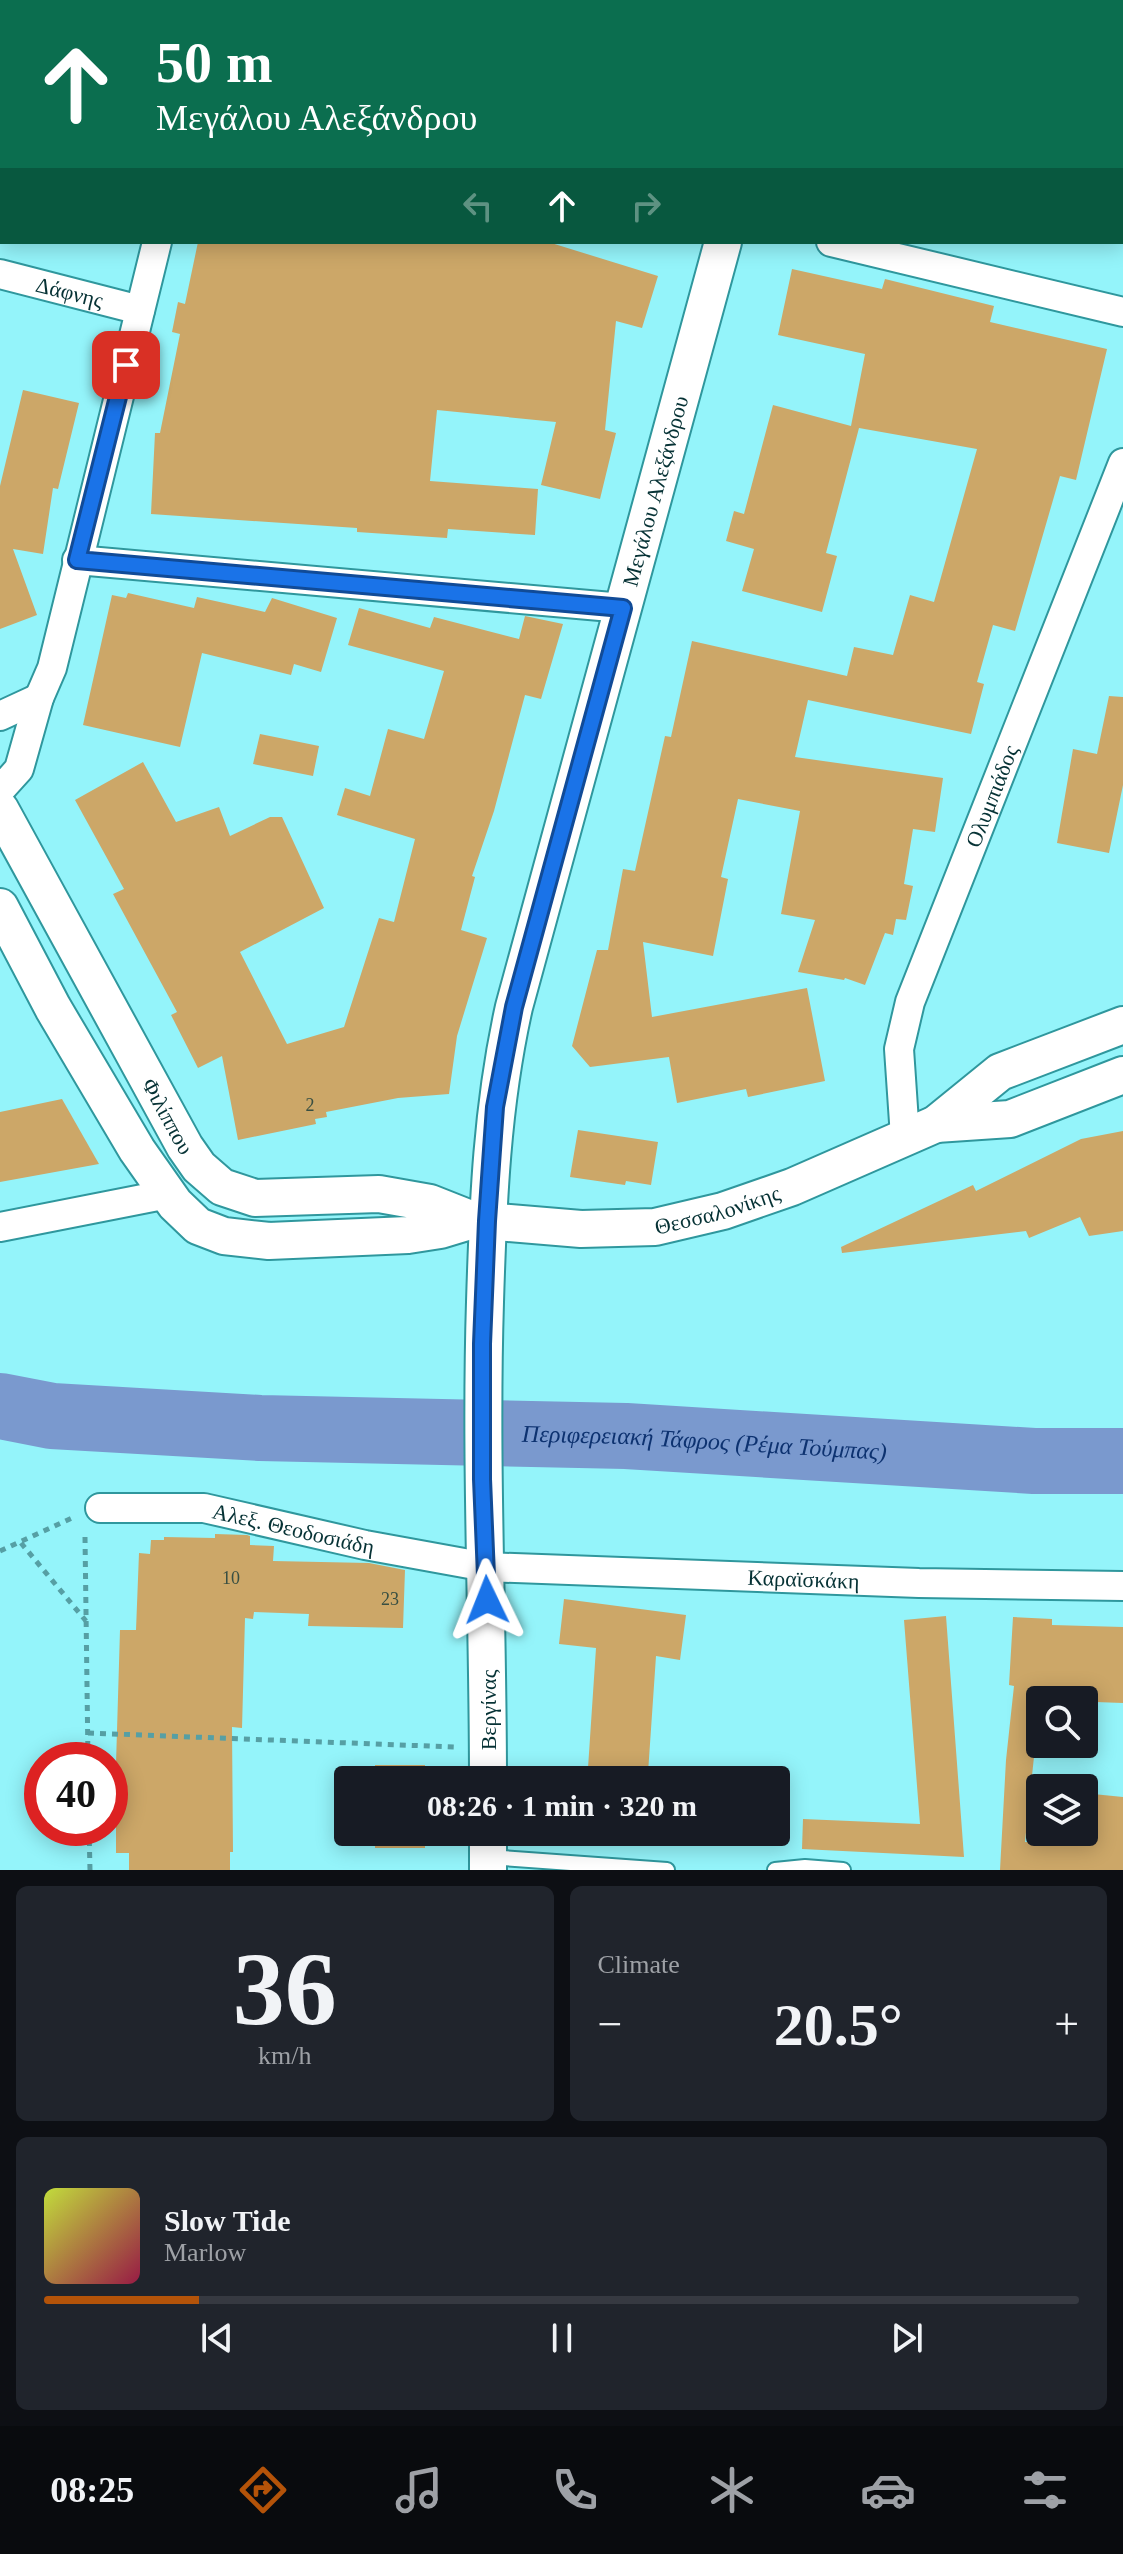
<!DOCTYPE html>
<meta charset="utf-8">
<style>
body{margin:0;font-family:Georgia,serif;background:#20242c;color:#f1f3f6;height:100vh;display:flex;flex-direction:column;font-size:30px;white-space:nowrap}
*{box-sizing:border-box;margin:0}
p{font-size:26px;color:#9ea1a6}
.icon{flex:none;width:44px;height:44px;fill:none;stroke:currentColor;stroke-width:2;stroke-linecap:round;stroke-linejoin:round}
.map{position:relative;height:1870px;overflow:hidden}
.details{display:flex;flex-direction:column;gap:16px;padding:16px;background:#0d0f14;flex:1}
.details>*{flex:none}
.banner{position:absolute;left:0px;top:0px;width:1124px;height:244px;box-shadow:0 4px 20px #0003;background:#0b6e4f;color:#fff;overflow:hidden}
.tools{position:absolute;left:1026px;top:1686px;display:grid;gap:16px}
.tools a{display:grid;place-items:center;width:72px;height:72px;border-radius:8px;background:#171b24;box-shadow:0 4px 20px #0003;font-size:40px}
.speed{position:absolute;left:24px;top:1742px;display:flex;gap:16px;font-size:40px;font-weight:700;text-align:center}
.speed>*{display:grid;place-content:center;width:104px;height:104px;border-radius:50%;background:#171b24;box-shadow:0 4px 20px #0003;line-height:1}
.speed .limit{border:12px solid #d22;background:#fff;color:#111}
.pin{position:absolute;display:grid;place-items:center;width:68px;height:68px;color:#fff;margin:-34px;border-radius:16px;box-shadow:0 4px 12px #0006}
.me{position:absolute;width:88px;margin:-44px;rotate:358deg;stroke-linejoin:round;filter:drop-shadow(0 0 6px #0008)}
.turn{display:flex;align-items:center;gap:28px;height:168px;padding:0 24px;font-size:36px}
.turn .icon{width:104px;height:104px;stroke-width:2.5}
.turn b{display:block;font-size:56px;line-height:68px}
.lanes{display:flex;align-items:center;height:76px;padding:0 24px;background:#0003;justify-content:center;gap:40px;direction:ltr}
.lanes .off{opacity:.35}
.big{font-size:60px;font-weight:700;line-height:1.1}
.details .tile{flex:1;display:flex;flex-direction:column;justify-content:center;gap:12px;min-width:0;padding:0 28px;border-radius:12px;background:#20242c}
.details .dial{align-items:center;gap:0}
.dial b{font-size:104px;line-height:1}
.song{display:flex;align-items:center;gap:24px}
.cover{width:96px;height:96px;border-radius:12px;background:linear-gradient(135deg,hsl(70 70% 55%),hsl(340 70% 35%))}
.played{height:8px;border-radius:4px;background:linear-gradient(90deg,#b45309 15%,#363941 15%)}
.keys{display:flex;justify-content:space-around;direction:ltr}
.heat{display:flex;justify-content:space-between;align-items:center;font-size:44px;direction:ltr}
.details .tiles{flex:1;display:grid;gap:16px;grid-template-columns:1fr 1fr}
.tile:last-child{grid-column:span 2}
.trip{position:absolute;left:334px;top:1766px;width:456px;height:80px;border-radius:8px;background:#171b24;box-shadow:0 4px 20px #0003;font-weight:700;line-height:80px;text-align:center}
.dock{display:flex;height:128px;justify-content:space-around;align-items:center;background:#090b0e;color:#9ea1a6}
.dock .icon{width:56px;height:56px}
.dock .on{color:#b45309}
.dock b{font-size:36px;color:#f1f3f6}
.map>svg:first-child{display:block}
.lines{fill:none;stroke-linecap:round;stroke-linejoin:round}
.river{stroke:#7a99ce;stroke-width:66}
.building{fill:#cca768}
.service-casing{stroke:#2f979d;stroke-width:18}
.minor-casing{stroke:#2f979d;stroke-width:32}
.tertiary-casing{stroke:#2f979d;stroke-width:40}
.path{stroke:#569fa4;stroke-width:5;stroke-dasharray:6 6;stroke-linecap:butt}
.service{stroke:#fff;stroke-width:14}
.minor{stroke:#fff;stroke-width:28}
.tertiary{stroke:#fff;stroke-width:36}
.route-casing{stroke:#114b97;stroke-width:20}
.route{stroke:#1a73e8;stroke-width:14}
.labels{text-anchor:middle;dominant-baseline:central;stroke-width:6;stroke-linejoin:round;paint-order:stroke}
.number-label{font-size:18px;fill:#384f42}
.street-label{font-size:22px;fill:#063235;stroke:#fff}
.water-label{font-size:24px;font-style:italic;fill:#0d3270;stroke:#fff}
</style>
<div class="map">
<svg width="1123" height="1870" viewBox="0 0 1123 1870">
<rect width="100%" height="100%" fill="#94f4fa"/>
<g class="lines">
<path class="river" id="s1" d="M0,1406L52,1416L260,1428L626,1436L1034,1461H1123"/>
</g>
<g class="building">
<path d="M198,242H548L658,276L642,328L616,321L605,430L616,433L600,499L541,485L556,422L437,410L430,481L538,489L535,535L448,529L447,538L357,532V528L151,514L155,433H160L180,334L172,332L178,302L185,304Z"/>
<path d="M792,269L882,289L885,279L994,306L990,322L1107,349L1076,480L1060,476L1015,631L993,625L977,682L984,684L971,734L808,700L795,757L943,778L935,832L913,829L904,884L913,886L906,920L896,919L893,935L885,933L865,985L845,978L844,980L798,972L815,920L781,914L800,811L738,799L721,877L728,879L713,956L643,942L652,1017L807,988L825,1081L748,1097L746,1089L677,1103L669,1057L590,1067L572,1046L597,950H608L623,869L635,871L665,736L671,737L692,641L847,676L854,647L893,655L910,595L934,602L977,449L859,428L826,553L837,556L822,612L742,591L754,549L726,541L734,511L744,514L773,405L851,426L865,354L778,335Z"/>
<path d="M23,390L79,403L58,489L53,488L43,554L13,549L37,615L0,629V486Z"/>
<path d="M128,593L194,608L197,597L265,612L272,598L337,618L321,672L294,664L291,675L202,653L180,747L83,725L112,595L126,598Z"/>
<path d="M359,608L430,628L434,617L519,639L525,616L563,624L541,699L525,695L494,811L472,876L475,877L461,930L487,938L457,1036L449,1094L398,1098L326,1112L327,1117L315,1119L316,1124L238,1140L222,1056L198,1068L171,1015L177,1012L113,894L124,889L75,800L143,762L176,822L219,807L230,836L270,817H282L324,908L240,952L287,1044L344,1027L379,918L394,922L415,839L337,815L345,788L370,796L388,729L424,739L444,671L348,645Z"/>
<path d="M1109,696L1123,697V785L1109,853L1057,843L1073,749L1097,754Z"/>
<path d="M260,734L319,746L313,776L253,764Z"/>
<path d="M62,1099L99,1164L0,1182V1112Z"/>
<path d="M578,1130L658,1142L651,1185L626,1181L625,1185L570,1177Z"/>
<path d="M1123,1131V1231L1089,1236L1080,1217L1029,1238L1026,1231L842,1253L841,1247L973,1185L976,1191L1081,1139Z"/>
<path d="M215,1534L247,1535L250,1536V1545L274,1546L273,1561L369,1563L405,1570L403,1628L308,1626L309,1614L254,1612L253,1619L245,1618L242,1728L232,1727L233,1852H230V1870H129V1853H116V1764L120,1630H136L139,1553L150,1554L151,1540H164V1537L215,1538Z"/>
<path d="M564,1599L686,1615L680,1660L656,1656L648,1773L709,1780H572L574,1766L588,1768L596,1648L559,1644Z"/>
<path d="M946,1616L964,1857L802,1849L803,1819L920,1824L904,1620Z"/>
<path d="M1013,1617L1052,1619V1625L1123,1627V1703L1040,1700L1025,1842L1088,1844L1093,1794L1123,1797V1870H1000L1006,1760L1014,1686L1009,1685Z"/>
<rect x="375" y="1765" width="50" height="15"/>
<rect x="375" y="1832" width="50" height="16"/>
<path d="M651,1832H749L747,1842Z"/>
</g>
<g class="lines">
<defs>
<g id="service">
<path d="M488,1857L667,1870"/>
<path d="M775,1870L805,1867L843,1870"/>
</g>
<g id="minor">
<path d="M1026,0L1032,2"/>
<path d="M215,2V0"/>
<path d="M1122,30L1123,31"/>
<path d="M831,242L1123,312"/>
<path id="s2" d="M0,274L140,310"/>
<path d="M77,560L623,608"/>
<path d="M0,716L39,698"/>
<path d="M0,790L19,769L39,698L52,668L157,242"/>
<path id="s3" d="M905,1137L899,1049L910,1002L1123,463"/>
<path d="M0,1227L168,1194"/>
<path id="s4" d="M100,1508H204L365,1545L486,1567L919,1583L1123,1586"/>
</g>
<g id="tertiary">
<path d="M786,2L787,0"/>
<path id="s5" d="M0,809L185,1147L199,1167L222,1187L255,1198L379,1194L430,1203L473,1220L581,1229L655,1227L723,1211L792,1187L936,1124L1000,1072L1123,1025"/>
<path d="M0,907L53,1008L137,1150L175,1204L198,1226L224,1236L269,1241L408,1235L440,1230L473,1220"/>
<path d="M936,1124L1010,1119L1123,1075"/>
<path id="s6" d="M488,1780C488,1620 480,1461 485,1302C488,1202 492,1105 514,1007L723,242"/>
<path d="M488,1870V1832"/>
</g>
</defs>
<use href="#service" class="service-casing"/>
<use href="#minor" class="minor-casing"/>
<use href="#tertiary" class="tertiary-casing"/>
<g class="path">
<path d="M85,1537L88,1760"/>
<path d="M21,1543L86,1621"/>
<path d="M0,1551L72,1518"/>
<path d="M88,1733L454,1747"/>
<path d="M89,1828L90,1870"/>
</g>
<use href="#service" class="service"/>
<use href="#minor" class="minor"/>
<use href="#tertiary" class="tertiary"/>
</g>
<g class="lines">
<defs>
<path id="route" d="M126,365L77,560L623,608L514,1007L495,1107L487,1221L482,1344V1479L487,1600"/>
</defs>
<use href="#route" class="route-casing"/>
<use href="#route" class="route"/>
</g>
<g class="labels">
<g class="number-label">
<text x="310" y="1105">2</text>
<text x="231" y="1578">10</text>
<text x="390" y="1599">23</text>
</g>
<g class="street-label">
<text stroke="none"><textPath href="#s2" startOffset="72">Δάφνης</textPath></text>
<text stroke="none"><textPath href="#s6" startOffset="1310">Μεγάλου Αλεξάνδρου</textPath></text>
<text stroke="none"><textPath href="#s3" startOffset="358">Ολυμπιάδος</textPath></text>
<text stroke="none"><textPath href="#s5" startOffset="350">Φιλίππου</textPath></text>
<text stroke="none"><textPath href="#s5" startOffset="944">Θεσσαλονίκης</textPath></text>
<text stroke="none"><textPath href="#s4" startOffset="196">Αλεξ. Θεοδοσιάδη</textPath></text>
<text stroke="none"><textPath href="#s4" startOffset="710">Καραϊσκάκη</textPath></text>
<text transform="translate(488 1710) rotate(-90)">Βεργίνας</text>
</g>
<g class="water-label">
<text stroke="none"><textPath href="#s1" startOffset="706">Περιφερειακή Τάφρος (Ρέμα Τούμπας)</textPath></text>
</g>
</g>
</svg>
<div class="tools">
<a><svg class="icon" aria-label="search" viewBox="0 0 24 24"><circle cx="10" cy="10" r="6"/><path d="M15 15l6 6"/></svg></a>
<a><svg class="icon" aria-label="layers" viewBox="0 0 24 24"><path d="M12 4l9 5-9 5-9-5zM3 14l9 5 9-5"/></svg></a>
</div>
<div class="speed"><div class="limit">40</div></div>
<div class="pin" style="left:126px;top:365px;background:#d93025"><svg class="icon" aria-label="arrive" viewBox="0 0 24 24"><path d="M6 21V4h12l-3 4 3 4H6"/></svg></div>
<svg class="me" style="left:487px;top:1600px" viewBox="-20 -20 40 40"><path d="M0-17L14 15 0 8-14 15z" fill="#1a73e8" stroke="#fff" stroke-width="4"/></svg>
<div class="trip">08:26 · 1 min · 320 m</div>
<div class="banner">
<div class="turn"><svg class="icon" aria-label="ahead" viewBox="0 0 24 24"><path d="M12 20V5M6 11l6-6 6 6"/></svg><div><b>50 m</b>Μεγάλου Αλεξάνδρου</div></div>
<div class="lanes"><svg class="icon off" aria-label="left" viewBox="0 0 24 24"><path d="M17 20v-9H6M10 6l-5 5 5 5"/></svg><svg class="icon" aria-label="ahead" viewBox="0 0 24 24"><path d="M12 20V5M6 11l6-6 6 6"/></svg><svg class="icon off" aria-label="right" viewBox="0 0 24 24"><path d="M7 20v-9h11M14 6l5 5-5 5"/></svg></div>
</div>
</div>
<section class="details">
<div class="tiles">
<div class="tile dial"><b>36</b><p>km/h</p></div>
<div class="tile"><p>Climate</p>
<div class="heat"><a>−</a><b class="big">20.5°</b><a>+</a></div>
</div>
<div class="tile">
<div class="song"><i class="cover"></i><div><b>Slow Tide</b><p>Marlow</p></div></div>
<div class="played"></div>
<div class="keys"><svg class="icon" aria-label="previous" viewBox="0 0 24 24"><path d="M18 5L8 12l10 7zM5 5v14"/></svg><svg class="icon" aria-label="pause" viewBox="0 0 24 24"><path d="M8 5v14M16 5v14"/></svg><svg class="icon" aria-label="next" viewBox="0 0 24 24"><path d="M6 5l10 7-10 7zM19 5v14"/></svg></div>
</div>
</div>
</section>
<nav class="dock">
<b>08:25</b>
<svg class="icon on" aria-label="directions" viewBox="0 0 24 24"><path d="M12 3l9 9-9 9-9-9zM9 14v-3h6M13 9l2 2-2 2"/></svg>
<svg class="icon" aria-label="music" viewBox="0 0 24 24"><path d="M9 18V5l10-2v13"/><circle cx="6" cy="18" r="3"/><circle cx="16" cy="16" r="3"/></svg>
<svg class="icon" aria-label="phone" viewBox="0 0 24 24"><path d="M5 4h4l2 5-3 2q2 4 5 5l2-3 5 2v4C11 20 4 13 5 4z"/></svg>
<svg class="icon" aria-label="climate" viewBox="0 0 24 24"><path d="M12 3v18M4 7l16 10M4 17L20 7"/></svg>
<svg class="icon" aria-label="car" viewBox="0 0 24 24"><path d="M5 17H2v-5l4-1 3-4h7l3 4 3 1v5h-3M9 17h6M6 11h13"/><circle cx="7" cy="17" r="2"/><circle cx="17" cy="17" r="2"/></svg>
<svg class="icon" aria-label="filters" viewBox="0 0 24 24"><path d="M4 7h16M4 17h16"/><circle cx="9" cy="7" r="2"/><circle cx="15" cy="17" r="2"/></svg>
</nav>
